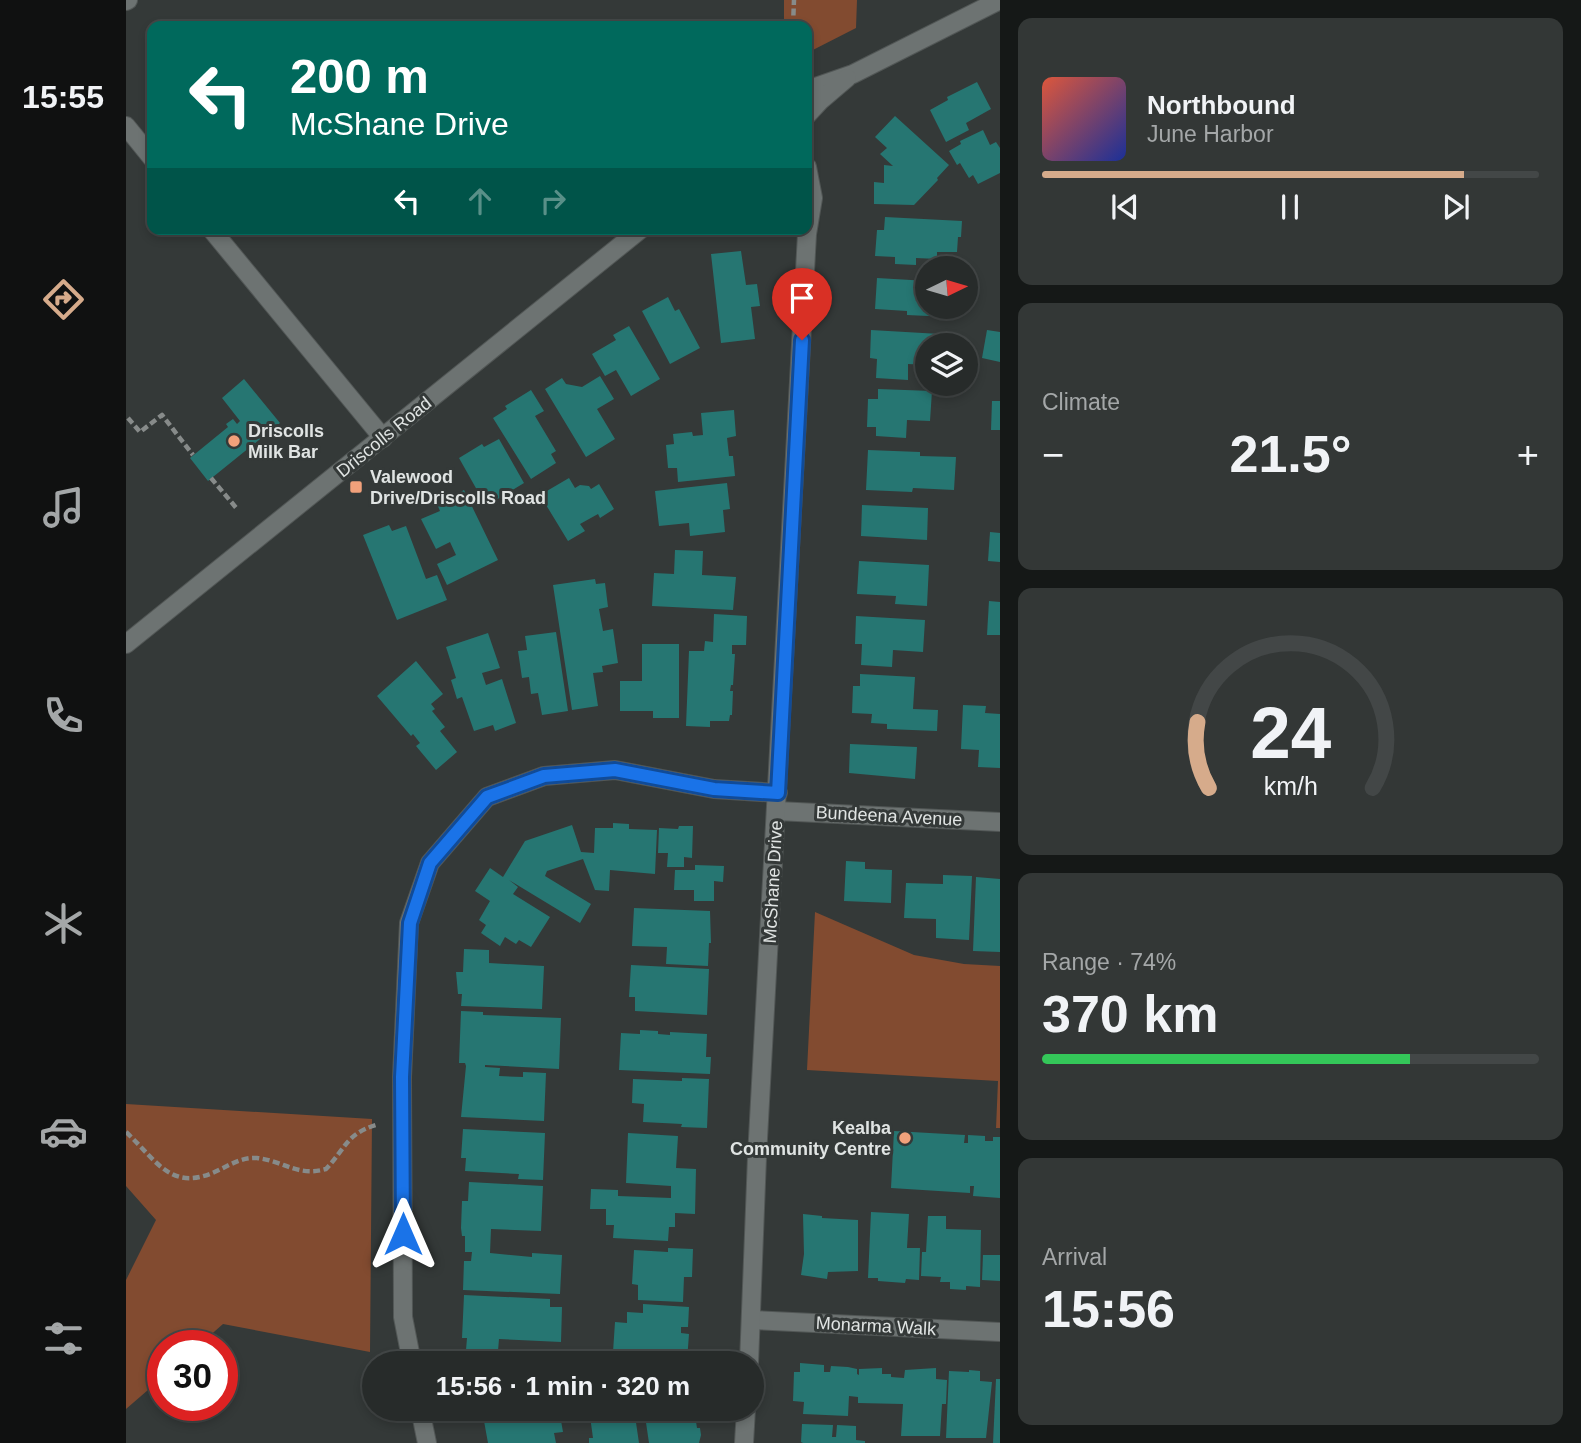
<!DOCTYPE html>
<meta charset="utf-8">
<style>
body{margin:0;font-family:Helvetica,sans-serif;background:#333736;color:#f1f3f6;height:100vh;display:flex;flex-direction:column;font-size:26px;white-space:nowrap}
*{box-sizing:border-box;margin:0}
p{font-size:23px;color:#a4a7a8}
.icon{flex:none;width:38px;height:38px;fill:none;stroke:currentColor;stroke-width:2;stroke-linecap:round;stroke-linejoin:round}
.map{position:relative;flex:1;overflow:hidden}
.sheet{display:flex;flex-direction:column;gap:18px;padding:18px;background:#151817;width:581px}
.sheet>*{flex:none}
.guide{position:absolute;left:21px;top:21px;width:665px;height:214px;border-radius:14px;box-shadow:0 4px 10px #0003,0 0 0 2px #434747;background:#00695c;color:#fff;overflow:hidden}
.needle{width:46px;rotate:85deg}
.tools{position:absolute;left:789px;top:256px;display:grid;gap:14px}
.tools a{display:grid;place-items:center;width:63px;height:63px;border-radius:50%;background:#272b2a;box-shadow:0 4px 10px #0003,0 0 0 2px #434747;font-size:35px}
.speed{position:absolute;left:21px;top:1330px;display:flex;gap:14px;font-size:35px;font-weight:700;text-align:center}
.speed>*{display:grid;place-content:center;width:91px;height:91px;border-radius:50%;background:#272b2a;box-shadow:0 4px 10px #0003,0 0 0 2px #434747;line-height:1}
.speed .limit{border:10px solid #d22;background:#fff;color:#111}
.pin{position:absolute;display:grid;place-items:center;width:60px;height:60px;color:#fff;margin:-72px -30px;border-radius:50% 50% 50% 0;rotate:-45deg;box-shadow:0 0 7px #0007}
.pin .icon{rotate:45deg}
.me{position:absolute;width:77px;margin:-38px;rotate:0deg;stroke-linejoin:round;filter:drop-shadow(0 0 5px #0008)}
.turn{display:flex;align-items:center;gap:24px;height:147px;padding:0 28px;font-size:32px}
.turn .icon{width:91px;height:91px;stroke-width:2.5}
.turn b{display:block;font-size:49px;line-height:60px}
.lanes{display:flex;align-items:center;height:66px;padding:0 28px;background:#0003;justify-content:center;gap:35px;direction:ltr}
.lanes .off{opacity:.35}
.big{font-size:52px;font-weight:700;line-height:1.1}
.sheet .card{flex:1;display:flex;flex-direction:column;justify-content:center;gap:10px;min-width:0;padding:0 24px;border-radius:14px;background:#333736}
.sheet .dial{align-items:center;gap:0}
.dial svg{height:182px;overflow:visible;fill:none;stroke:#434747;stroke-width:7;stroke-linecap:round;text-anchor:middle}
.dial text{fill:#f1f3f6;stroke:none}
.song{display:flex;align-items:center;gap:21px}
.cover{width:84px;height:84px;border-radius:10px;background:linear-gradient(135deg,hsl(10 70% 55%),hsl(230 70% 35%))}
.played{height:7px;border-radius:4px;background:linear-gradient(90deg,#d6ab8b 85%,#434747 85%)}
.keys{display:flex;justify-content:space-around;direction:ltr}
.heat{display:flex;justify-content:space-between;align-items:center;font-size:38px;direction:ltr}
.charge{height:10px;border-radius:5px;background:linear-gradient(90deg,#34c759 74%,#434747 0)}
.trip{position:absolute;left:236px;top:1351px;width:402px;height:70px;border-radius:35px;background:#272b2a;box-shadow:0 4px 10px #0003,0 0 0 2px #434747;font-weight:700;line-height:70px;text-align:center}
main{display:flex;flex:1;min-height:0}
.dock{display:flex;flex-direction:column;width:126px;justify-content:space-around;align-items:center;background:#101111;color:#a4a7a8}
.dock .icon{width:49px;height:49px}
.dock .selected{color:#d6ab8b}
.dock b{font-size:32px;color:#f1f3f6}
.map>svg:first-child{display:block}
.green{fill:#824b30}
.building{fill:#267672}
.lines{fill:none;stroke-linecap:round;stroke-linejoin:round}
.minor-casing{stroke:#525756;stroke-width:20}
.path{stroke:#878b8a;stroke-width:4.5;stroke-dasharray:7 3.5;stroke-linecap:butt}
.minor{stroke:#6d7372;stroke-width:18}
.route-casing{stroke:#114b97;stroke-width:18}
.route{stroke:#1a73e8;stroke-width:12}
.poi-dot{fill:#f1a17b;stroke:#343938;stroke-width:2.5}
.labels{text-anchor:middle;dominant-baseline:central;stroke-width:6;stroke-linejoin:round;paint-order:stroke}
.poi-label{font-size:18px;font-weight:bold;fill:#e0e4e3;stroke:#343938;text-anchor:start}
.street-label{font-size:18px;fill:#e0e4e3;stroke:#343938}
</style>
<main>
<nav class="dock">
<b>15:55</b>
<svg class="icon selected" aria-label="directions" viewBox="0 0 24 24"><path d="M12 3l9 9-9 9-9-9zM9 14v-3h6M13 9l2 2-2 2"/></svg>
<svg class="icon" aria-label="music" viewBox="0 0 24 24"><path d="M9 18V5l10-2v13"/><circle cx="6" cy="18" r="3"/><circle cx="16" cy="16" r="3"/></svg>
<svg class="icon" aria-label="phone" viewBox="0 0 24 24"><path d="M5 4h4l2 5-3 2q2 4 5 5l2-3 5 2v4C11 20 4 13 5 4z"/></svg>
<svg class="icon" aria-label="climate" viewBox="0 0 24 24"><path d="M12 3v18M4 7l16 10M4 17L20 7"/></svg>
<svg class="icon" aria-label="car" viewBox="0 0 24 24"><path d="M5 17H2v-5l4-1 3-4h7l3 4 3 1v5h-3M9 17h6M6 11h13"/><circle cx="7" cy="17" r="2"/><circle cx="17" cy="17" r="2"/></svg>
<svg class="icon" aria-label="filters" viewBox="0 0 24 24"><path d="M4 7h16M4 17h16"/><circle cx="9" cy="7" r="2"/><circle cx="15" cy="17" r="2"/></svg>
</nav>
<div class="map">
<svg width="874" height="1443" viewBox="0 0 874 1443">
<rect width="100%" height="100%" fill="#343938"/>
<g class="green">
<path d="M658,0H731L730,28L681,53V26H658Z"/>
<path d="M689,912L788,955L838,964L874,966V1128H870L872,1081L681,1070Z"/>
<path d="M0,1104L246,1119L244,1352L97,1324L72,1346H37V1377L0,1409V1280L30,1220L0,1186Z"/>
</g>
<g class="building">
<path d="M851,82L865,109L840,123L843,130L820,142L804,110L822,100L821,97Z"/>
<path d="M769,116L823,165L811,178L812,180L788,205L748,204V182L758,183V165L767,166L754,154L761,148L749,137Z"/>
<path d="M857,130L864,145L870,142L874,148V173L852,184L847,175L843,178L834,163L831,165L823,151L835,144L834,141Z"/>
<path d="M759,217L836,221L835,237H832L831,252H811V259L790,258V265L769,264V257L749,256L751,230H758Z"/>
<path d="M615,251L620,285L631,284L634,306L625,307L629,339L595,343L585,254Z"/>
<path d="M751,278L802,281V306H824L823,317L781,315V311L749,309Z"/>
<path d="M542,297L549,311L553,309L574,348L544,364L516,311Z"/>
<path d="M503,326L534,379L505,396L490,370L479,376L466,354L490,340L487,335Z"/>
<path d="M745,330L814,334V345H802V365L782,364V380L750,378L751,359L744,358Z"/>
<path d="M861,330L874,332V362L856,358Z"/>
<path d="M474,376L488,399L471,409L489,439L460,457L419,389L436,378L440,384L456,387Z"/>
<path d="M118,379L154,423L82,481L64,458L102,427L100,424L107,419L111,424L114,421L96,398Z"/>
<path d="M752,389L806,391L804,421L781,420L780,438L750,436V427H741L742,399H752Z"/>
<path d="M405,390L418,411L409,416L430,451L425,454L430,463L405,479L367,418L381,409L379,406Z"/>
<path d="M866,401H874V430H865Z"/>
<path d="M608,410L610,436L601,438L603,456H607L609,476L552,482L551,468H542L540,445L548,444L547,434L566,432L567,436L577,435L575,413Z"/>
<path d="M373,439L398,483L360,506L333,458L356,444L358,447Z"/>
<path d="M742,450L794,452V456L830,457L828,490L787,488L786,492L740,490Z"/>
<path d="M443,478L449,488L454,485L463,486L465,489L473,484L488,509L474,518L472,514L454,524L459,531L442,541L414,495Z"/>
<path d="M601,483L604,509L597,510L599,532L564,536L563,523L533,526L529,491Z"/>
<path d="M338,490L372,560L321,585L311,564L330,555L324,542L310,549L295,519L314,511L311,504Z"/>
<path d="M736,505L802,508L801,540L735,536Z"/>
<path d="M263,525L266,531L280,526L300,579L311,575L321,600L271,620L237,535Z"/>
<path d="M864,532L874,533V562L862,561Z"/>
<path d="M549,550L577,551L576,575L610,577L607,610L526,606L528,573L548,574Z"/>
<path d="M733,561L803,565L801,606L769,604L770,596L731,594Z"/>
<path d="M469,579L470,584L479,583L482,607L473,609L477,631L487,629L492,663L476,666L477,672L467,673L472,706L446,710L427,585Z"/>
<path d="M863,601L874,602V635H861Z"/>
<path d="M588,614L621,616L620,645H606V654H609L607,685H605L604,691H607L606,715H604L603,721H584V727L560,726L563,651H578L579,641L587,642Z"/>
<path d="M730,616L799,620L797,652L767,650L766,667L735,665L736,644H729Z"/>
<path d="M430,632L442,711L416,715L412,693L405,694L403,677L396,678L392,651L401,650L399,636Z"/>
<path d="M362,633L374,668L356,673L360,685L376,679L390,723L369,731L367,725L348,731L336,697L331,699L325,680L330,678L320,647Z"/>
<path d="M516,644H553V718H527V711H494V681H516Z"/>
<path d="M290,661L317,694L305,704L309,709L306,711L319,727L314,731L331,752L310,770L290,746L294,743L287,734L285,736L251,696Z"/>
<path d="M734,674L789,677L787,709L812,710L811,731L761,729V724L745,723L746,714L726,713L727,686H734Z"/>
<path d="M837,705L860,706L859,713L874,714V768L852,767L853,750L835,749Z"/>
<path d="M724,744L791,747L789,779L723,773Z"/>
<path d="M487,823L503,824V829L531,830L529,874L484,870L483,891L469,890L457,859L421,871L419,876L465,904L454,923L383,880L392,887L387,894L424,917L405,947L393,940L390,944L379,937L374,946L355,933L360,925L353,920L364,901L349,891L364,868L377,877L399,841L446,825L455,852L468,853L469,828H487Z"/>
<path d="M553,826H567L566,858L558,857V867H541L542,853H532L533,828L552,829Z"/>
<path d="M720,861L739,862V869L766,870L765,903L718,901Z"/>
<path d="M569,865L598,866L597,882L588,881V901H568V890H548L549,870H569Z"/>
<path d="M817,875L846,876L843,940L810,938V919L778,918L780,883L817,884Z"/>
<path d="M850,877L874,879V952L847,951Z"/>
<path d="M508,908L584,911L585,943H583L582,966L540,964L541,947L506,946Z"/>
<path d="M338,949L363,950V963L418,966L416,1009L335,1006L336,994H332L330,972H337Z"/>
<path d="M505,965L583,969L581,1015L509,1011V997H503Z"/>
<path d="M335,1011L357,1012V1015L435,1018L433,1069L359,1065V1067L374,1068L373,1076L397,1077V1072L420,1073L418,1121L335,1117L340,1066L339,1063H333Z"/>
<path d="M514,1030L532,1031V1034L544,1035V1032L581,1034L580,1057H585L584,1074L493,1070L495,1033L514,1034Z"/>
<path d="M556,1078L583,1079L581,1128L555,1127L556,1124L517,1122L518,1104L506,1103L507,1079L556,1081Z"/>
<path d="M337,1129L419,1133L417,1180L392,1179L393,1174L339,1171L340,1158H335Z"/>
<path d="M768,1131L839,1135L838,1143H842V1135L859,1136V1141H867V1137H874V1198L847,1196L848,1186H844V1193L765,1188Z"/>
<path d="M502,1133L552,1136L550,1168L570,1169L569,1214L549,1213V1227H543L542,1241L487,1238L488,1225H480V1209H464L465,1189L492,1190V1196L545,1198V1186L500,1183Z"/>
<path d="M343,1182L417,1186L415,1231L365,1229L364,1253L406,1257V1253L436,1255L434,1294L337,1290L338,1261H345L346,1252H339V1236H336L335,1228L336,1201H342Z"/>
<path d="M745,1212L783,1214L781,1248H794L793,1280L780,1279L779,1283L752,1281V1278H742Z"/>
<path d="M677,1214L696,1216V1218L732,1220V1271L702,1272L701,1279L675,1275L678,1254Z"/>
<path d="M802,1216H820V1229L855,1230L854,1287L840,1286V1290L824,1289V1282H814L815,1277L795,1276L796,1252H800Z"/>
<path d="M542,1248L567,1249L566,1277H558L557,1302L512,1300V1285L506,1284L508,1250L542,1252Z"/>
<path d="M857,1255H874V1281L856,1280Z"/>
<path d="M338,1295L424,1299V1307H436L435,1342L373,1339L372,1351H365L368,1363H340L338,1354L365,1351L340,1350L341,1338H336Z"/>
<path d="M517,1304L563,1307L562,1327H555V1333L563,1334L561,1361L532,1360L533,1354L487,1352L489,1322L501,1323V1312L517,1313Z"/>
<path d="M674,1363L698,1365V1372H704L705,1366L722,1367L731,1369V1374L733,1375V1369L756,1368V1374H765V1377L778,1378L779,1370L810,1368V1379L821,1380L820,1404H816L814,1436H775L777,1404L732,1403V1397L723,1396L722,1416L677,1414L678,1402L667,1401L668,1372H674Z"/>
<path d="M843,1370L854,1371V1381L866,1382L860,1438H820L823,1371L843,1372Z"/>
<path d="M870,1379H874V1443H867Z"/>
<path d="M433,1409L437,1432L428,1433L430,1443H362L358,1421Z"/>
<path d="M463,1409H508L513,1443H463V1438H467Z"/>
<path d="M518,1409H568L571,1428H574L575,1435L573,1443H523Z"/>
<path d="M676,1424L707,1425L706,1437H710L711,1425L730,1426V1440L739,1441V1443H677L675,1442Z"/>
</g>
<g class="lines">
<defs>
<g id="minor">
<path d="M0,1L2,0"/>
<path d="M681,90L727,74L874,0"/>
<path d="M681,115L694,101L721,78"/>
<path d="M0,126L26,158"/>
<path d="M85,229L257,438"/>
<path d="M0,644L515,229"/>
<path d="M651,811L874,822"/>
<path d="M626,1320L874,1332"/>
<path d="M286,1363L277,1317L276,1077L283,923L304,863L361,797L418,776L489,770L588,789L652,793"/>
<path d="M623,1363L631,1157L681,234L687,198L681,167"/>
<path d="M294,1409L301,1443"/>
<path d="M618,1443L620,1409"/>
</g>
</defs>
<use href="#minor" class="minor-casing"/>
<g class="path">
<path d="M667,26L668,0"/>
<path d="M2,418L14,432L36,415L67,455"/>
<path d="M85,478L112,510"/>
<path d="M0,1132C33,1163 46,1194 95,1169C107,1163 118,1157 131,1158C158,1161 171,1177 200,1169C220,1148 220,1134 250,1125"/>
</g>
<use href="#minor" class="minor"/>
</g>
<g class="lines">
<defs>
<path id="route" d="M277,1234L276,1077L284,923L304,863L361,797L418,776L489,770L588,789L652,793L676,340"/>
</defs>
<use href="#route" class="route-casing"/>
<use href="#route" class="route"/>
</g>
<g class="poi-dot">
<circle cx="108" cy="441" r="7"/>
<rect x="223" y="480" width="14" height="14" rx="3.5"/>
<circle cx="779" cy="1138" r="7"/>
</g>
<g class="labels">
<g class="poi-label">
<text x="122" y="431">Driscolls<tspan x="122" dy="21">Milk Bar</tspan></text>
<text x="244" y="477">Valewood<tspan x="244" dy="21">Drive/Driscolls Road</tspan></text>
<text x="765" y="1128" text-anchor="end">Kealba<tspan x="765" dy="21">Community Centre</tspan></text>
</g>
<g class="street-label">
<text transform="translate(258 437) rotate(-39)">Driscolls Road</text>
<text transform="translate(763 816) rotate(3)">Bundeena Avenue</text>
<text transform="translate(647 882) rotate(-87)">McShane Drive</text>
<text transform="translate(750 1326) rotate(3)">Monarma Walk</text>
</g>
</g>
</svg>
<div class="tools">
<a><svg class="needle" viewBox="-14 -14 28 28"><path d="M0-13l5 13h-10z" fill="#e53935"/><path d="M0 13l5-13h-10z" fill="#a4a7a8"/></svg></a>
<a><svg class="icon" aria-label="layers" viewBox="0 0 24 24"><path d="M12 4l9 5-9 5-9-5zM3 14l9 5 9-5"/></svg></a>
</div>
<div class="speed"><div class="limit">30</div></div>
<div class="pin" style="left:676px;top:340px;background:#d93025"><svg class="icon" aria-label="arrive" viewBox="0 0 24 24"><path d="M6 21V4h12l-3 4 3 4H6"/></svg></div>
<svg class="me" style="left:277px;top:1234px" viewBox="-20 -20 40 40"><path d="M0-17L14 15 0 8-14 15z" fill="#1a73e8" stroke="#fff" stroke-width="4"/></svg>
<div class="trip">15:56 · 1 min · 320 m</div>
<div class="guide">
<div class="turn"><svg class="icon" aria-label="left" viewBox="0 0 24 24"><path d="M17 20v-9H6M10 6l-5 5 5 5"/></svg><div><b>200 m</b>McShane Drive</div></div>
<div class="lanes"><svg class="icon" aria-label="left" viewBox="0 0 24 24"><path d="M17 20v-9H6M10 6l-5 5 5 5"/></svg><svg class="icon off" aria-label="ahead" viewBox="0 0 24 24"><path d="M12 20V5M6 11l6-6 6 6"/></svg><svg class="icon off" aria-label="right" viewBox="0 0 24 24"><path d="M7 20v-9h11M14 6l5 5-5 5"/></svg></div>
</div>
</div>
<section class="sheet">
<div class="card">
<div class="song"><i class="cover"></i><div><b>Northbound</b><p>June Harbor</p></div></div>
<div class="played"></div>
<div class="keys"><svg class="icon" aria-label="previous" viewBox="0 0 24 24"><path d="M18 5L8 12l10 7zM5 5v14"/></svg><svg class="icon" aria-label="pause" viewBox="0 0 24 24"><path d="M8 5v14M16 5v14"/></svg><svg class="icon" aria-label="next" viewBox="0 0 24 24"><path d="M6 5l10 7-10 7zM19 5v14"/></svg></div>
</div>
<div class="card"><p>Climate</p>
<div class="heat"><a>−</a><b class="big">21.5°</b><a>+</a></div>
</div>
<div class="card dial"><svg viewBox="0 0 100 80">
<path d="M14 69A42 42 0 1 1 86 69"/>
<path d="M14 69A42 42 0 0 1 9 40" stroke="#d6ab8b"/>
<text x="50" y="56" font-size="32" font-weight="700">24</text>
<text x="50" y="72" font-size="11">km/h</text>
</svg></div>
<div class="card"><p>Range · 74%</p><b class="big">370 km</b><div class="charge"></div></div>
<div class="card"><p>Arrival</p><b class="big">15:56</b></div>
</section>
</main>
